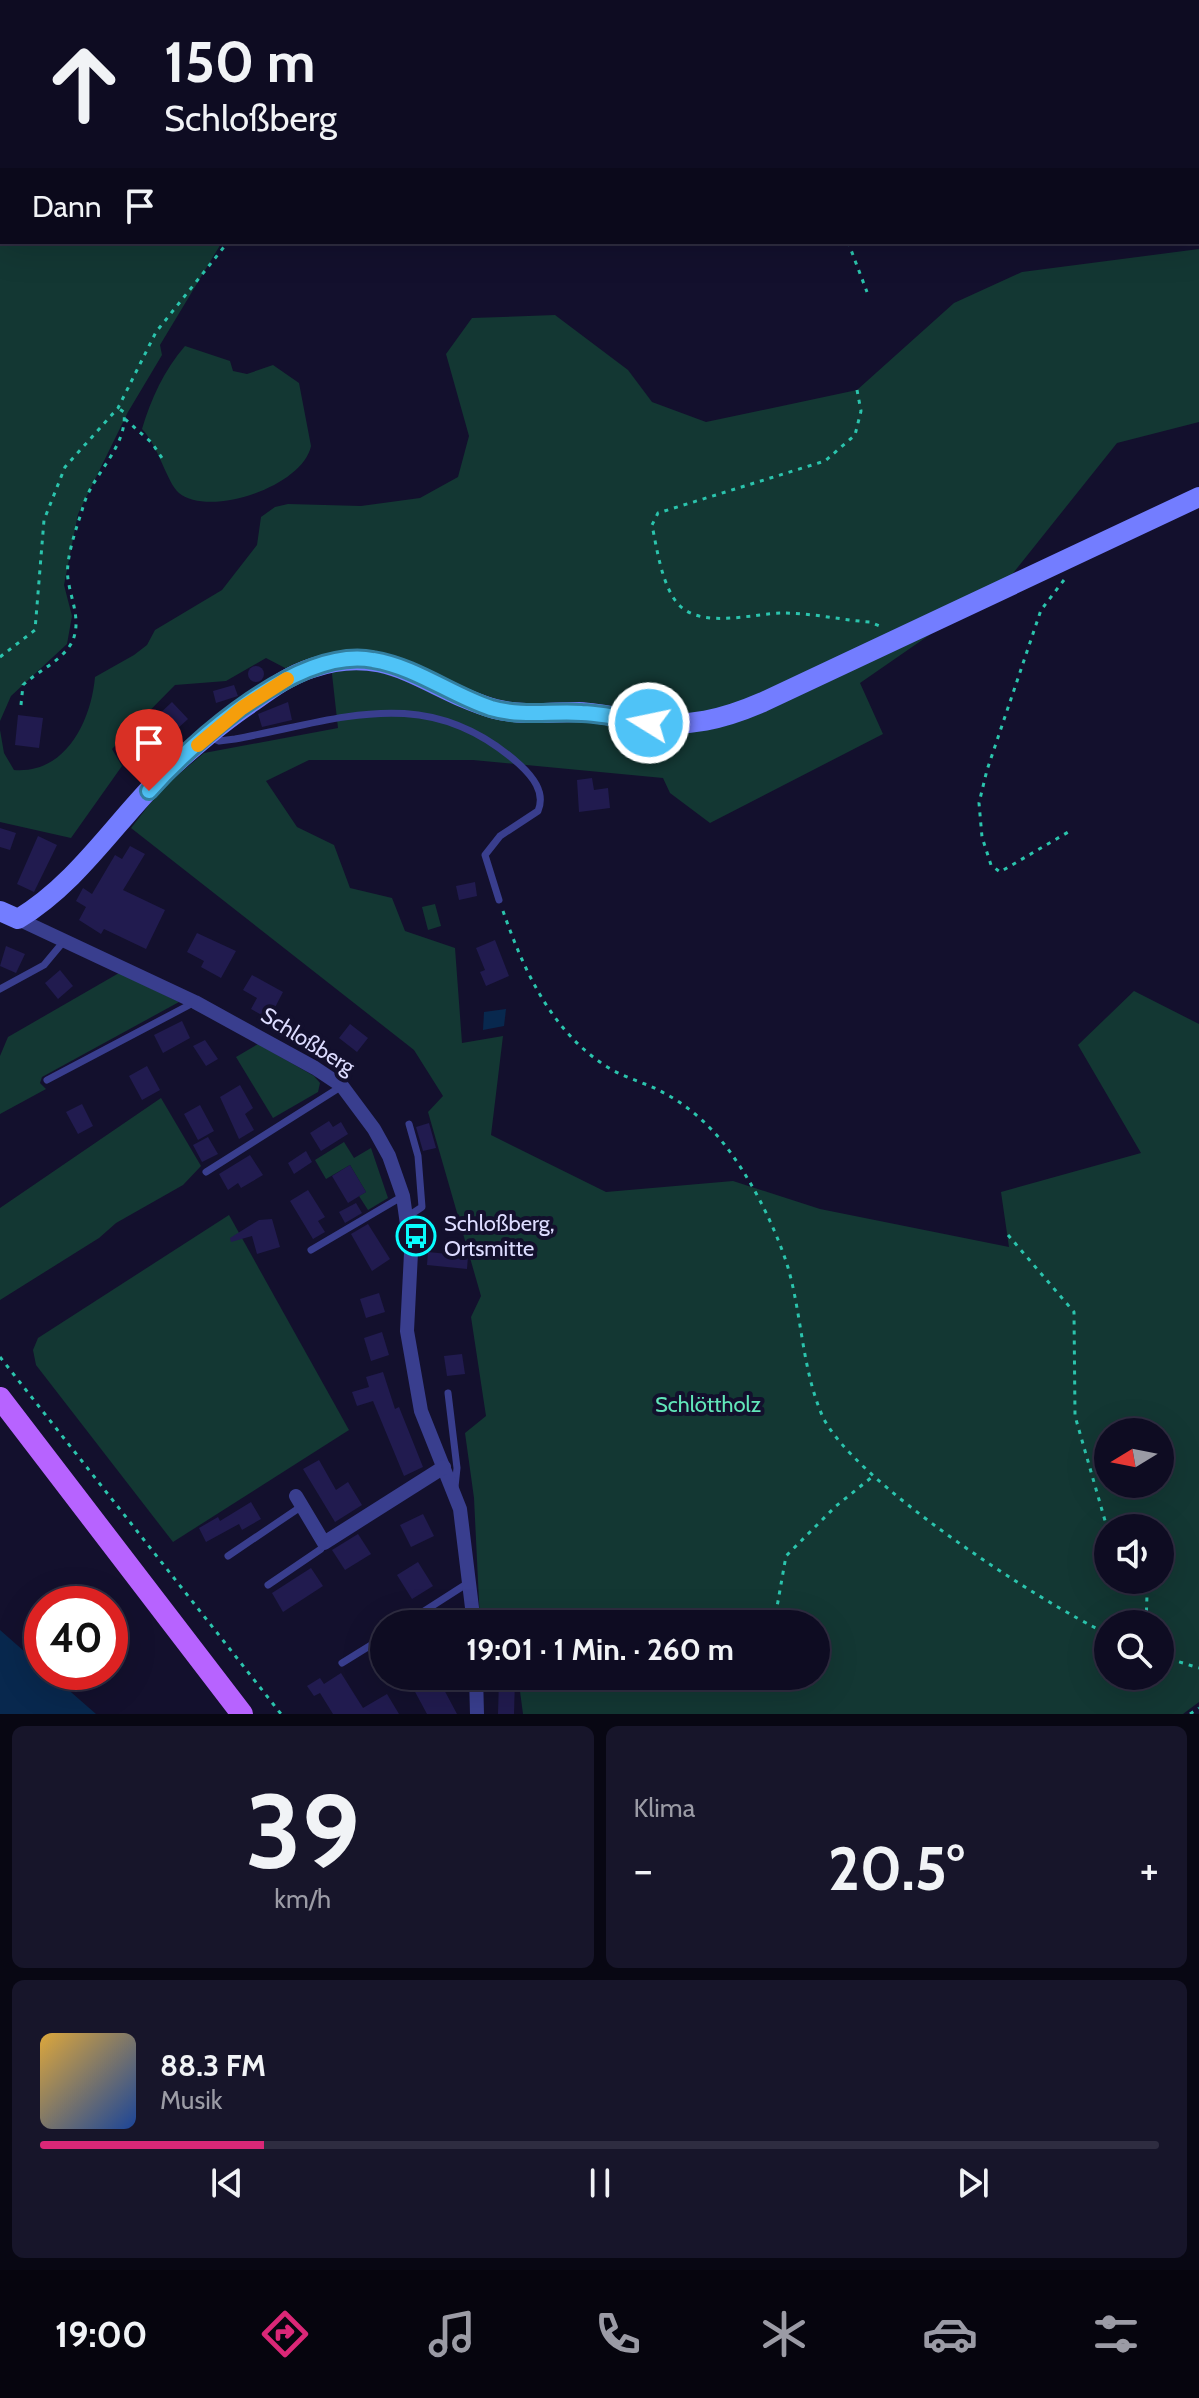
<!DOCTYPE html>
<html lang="de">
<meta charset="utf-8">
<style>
body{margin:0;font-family:Cabin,sans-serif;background:#17152a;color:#f1f3f6;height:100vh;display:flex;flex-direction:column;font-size:30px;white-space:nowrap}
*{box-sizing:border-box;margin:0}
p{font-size:26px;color:#9b9ba5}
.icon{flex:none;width:44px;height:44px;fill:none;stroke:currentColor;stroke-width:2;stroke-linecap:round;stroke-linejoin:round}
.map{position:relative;height:1714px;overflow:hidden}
.drawer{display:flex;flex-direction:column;gap:12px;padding:12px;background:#080713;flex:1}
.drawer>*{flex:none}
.top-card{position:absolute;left:0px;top:0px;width:1200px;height:244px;box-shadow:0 8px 32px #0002,0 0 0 2px #2e2c40;background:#0e0c22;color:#f1f3f6;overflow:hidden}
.needle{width:52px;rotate:260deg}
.controls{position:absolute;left:1094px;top:1418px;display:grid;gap:16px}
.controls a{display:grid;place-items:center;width:80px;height:80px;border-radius:50%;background:#0e0c22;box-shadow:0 8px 32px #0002,0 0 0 2px #2e2c40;font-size:40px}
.speed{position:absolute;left:24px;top:1586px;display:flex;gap:16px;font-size:40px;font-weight:700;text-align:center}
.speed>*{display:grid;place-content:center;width:104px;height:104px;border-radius:50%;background:#0e0c22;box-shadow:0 8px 32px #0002,0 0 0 2px #2e2c40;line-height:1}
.speed .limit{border:12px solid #d22;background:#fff;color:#111}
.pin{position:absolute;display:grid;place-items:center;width:68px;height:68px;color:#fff;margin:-82px -34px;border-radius:50% 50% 50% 0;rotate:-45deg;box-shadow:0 0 8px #0007}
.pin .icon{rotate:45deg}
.me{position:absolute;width:88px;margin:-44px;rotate:280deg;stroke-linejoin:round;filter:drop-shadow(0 0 6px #0008)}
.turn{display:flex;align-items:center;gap:28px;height:168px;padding:0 32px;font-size:36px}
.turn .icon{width:104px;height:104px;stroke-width:2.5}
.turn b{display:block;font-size:56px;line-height:68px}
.then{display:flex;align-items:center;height:76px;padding:0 32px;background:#0003;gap:16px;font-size:30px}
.big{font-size:60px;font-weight:700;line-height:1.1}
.drawer .tile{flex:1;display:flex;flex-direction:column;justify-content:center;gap:12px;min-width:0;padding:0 28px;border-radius:12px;background:#17152a}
.drawer .dial{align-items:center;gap:0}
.dial b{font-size:104px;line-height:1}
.song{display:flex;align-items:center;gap:24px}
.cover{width:96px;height:96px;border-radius:12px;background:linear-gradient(135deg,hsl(40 70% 55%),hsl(220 70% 35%))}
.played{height:8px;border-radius:4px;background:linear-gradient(90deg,#db2777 20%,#2e2c40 20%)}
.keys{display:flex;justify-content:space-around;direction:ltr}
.heat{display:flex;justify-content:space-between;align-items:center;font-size:44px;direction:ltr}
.drawer .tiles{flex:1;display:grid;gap:12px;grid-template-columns:1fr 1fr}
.tile:last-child{grid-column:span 2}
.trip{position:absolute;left:370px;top:1610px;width:460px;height:80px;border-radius:40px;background:#0e0c22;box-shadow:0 8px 32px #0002,0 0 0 2px #2e2c40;font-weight:700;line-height:80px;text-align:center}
.menu{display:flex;height:128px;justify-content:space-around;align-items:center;background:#06050e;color:#9b9ba5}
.menu .icon{width:56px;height:56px}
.menu .active{color:#db2777}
.menu b{font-size:36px;color:#f1f3f6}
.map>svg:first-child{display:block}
.green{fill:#133733;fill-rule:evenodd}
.water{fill:#08284e}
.building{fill:#211b4f}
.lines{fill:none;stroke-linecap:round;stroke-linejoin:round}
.path{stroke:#2bc4ad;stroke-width:3;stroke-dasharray:4 6;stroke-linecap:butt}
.lane{stroke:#393e8e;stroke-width:7}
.street{stroke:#393e8e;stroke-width:14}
.secondary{stroke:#737dff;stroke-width:20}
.primary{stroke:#b763ff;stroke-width:22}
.route-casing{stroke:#337fa1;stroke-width:20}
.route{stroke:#4fc3f7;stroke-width:14}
.slow{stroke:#f59e0b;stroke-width:14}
.labels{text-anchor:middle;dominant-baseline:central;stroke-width:8;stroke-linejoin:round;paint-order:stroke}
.street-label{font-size:22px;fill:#dddcff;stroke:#13102d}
.poi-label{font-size:22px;fill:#dddcff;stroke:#13102d;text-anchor:start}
.park-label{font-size:22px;fill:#61e6b9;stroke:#13102d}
</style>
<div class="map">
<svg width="1199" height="1714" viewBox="0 0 1199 1714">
<rect width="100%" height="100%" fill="#13102d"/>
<g class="green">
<path d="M0,0H272L2,2V242H222L160,345L162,355L128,412L78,514L64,585L72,616L67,644L11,696L0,721Z"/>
<path d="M1199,249V422L1117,443L1006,582L860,683L883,734L710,823L670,793L663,778L473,760H309L266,781L297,827L334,845L350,888L392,898L405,931L455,948L462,1043L503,1036L491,1135L606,1192L733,1181L820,1209L1009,1247L1001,1192L1141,1153L1078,1045L1134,991L1199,1024V1702L1183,1714H523L518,1676H816V1624L480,1622L474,1498L465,1433L486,1416L471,1317L481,1296L428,1112L443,1096L414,1050L131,828L162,788L204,753L338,728L330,656L287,669L266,658L226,681L175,685L112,749L122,766L71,838L0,822V730L4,753L14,770C66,774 91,721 95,677L134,655L147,645L155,630L222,590L257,545L261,517L275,507L288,504L361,506L420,498L458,477L469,436L446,354L472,318L555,315L628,370L652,402L706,422L857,390L954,303L1022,272ZM1108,1432H1160V1484H1108ZM1108,1528H1160V1580H1108ZM1108,1624H1160V1676H1108Z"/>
<path d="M185,346L230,361L233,371L247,374L273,365L299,383L311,446C303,486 210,518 179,493C167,483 159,447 142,429C151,399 164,370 185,346Z"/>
<path d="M435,904L441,926L428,930L422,907Z"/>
<path d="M119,973L179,1002L42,1077L40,1083L46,1089L0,1114V1056L8,1037Z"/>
<path d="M258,1044L314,1076L320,1083L318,1092L273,1118L236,1057Z"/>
<path d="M161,1098L201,1166L183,1185L116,1223L99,1238L0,1300V1208Z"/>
<path d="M344,1142L354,1158L371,1148L388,1198L368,1210L359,1196L366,1192L350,1165L326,1179L315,1160Z"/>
<path d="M229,1215L349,1430L173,1542L36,1365L33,1350L38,1338Z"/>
</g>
<g class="water">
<path d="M506,1009L504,1026L483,1030L484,1012Z"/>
<path d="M0,1630L42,1667V1672H48L96,1714H0Z"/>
</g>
<g class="building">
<circle cx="256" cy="674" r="8"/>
<path d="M234,685L238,696L216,703L213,691Z"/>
<path d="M172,702L188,719L154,750L139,733Z"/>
<path d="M288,702L292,720L262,727L258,714Z"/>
<path d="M18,715L43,718L39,748L15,745Z"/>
<path d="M592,778L594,790L608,788L610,808L579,812L577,780Z"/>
<path d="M0,828L16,833L10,850L0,847Z"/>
<path d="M38,836L57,845L34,892L17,884Z"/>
<path d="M130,846L145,854L123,890L165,910L146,949L104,929L101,934L79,920L86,907L76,901L83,888L92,894L115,855L122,859Z"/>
<path d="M475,882L477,896L459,900L456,886Z"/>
<path d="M197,933L236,951L221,978L201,967L204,961L187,952Z"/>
<path d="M495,940L509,976L486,986L480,972L485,970L476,948Z"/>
<path d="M6,946L25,954L16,973L0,966Z"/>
<path d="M60,970L73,986L58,999L45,983Z"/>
<path d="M252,975L283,992L269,1019L251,1009L257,998L243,990Z"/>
<path d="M182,1021L190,1038L163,1053L154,1035Z"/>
<path d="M350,1024L368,1038L357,1052L339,1038Z"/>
<path d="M205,1040L218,1059L206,1066L193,1046Z"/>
<path d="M147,1066L160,1090L142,1100L129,1076Z"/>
<path d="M240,1085L253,1108L245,1114L254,1130L239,1139L220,1097Z"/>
<path d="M82,1104L93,1126L78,1134L66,1112Z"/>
<path d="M200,1105L214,1131L198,1140L184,1114Z"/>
<path d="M329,1121L333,1127L341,1122L348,1134L321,1151L310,1133Z"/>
<path d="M429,1123L436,1148L423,1151L416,1127Z"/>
<path d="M208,1137L218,1154L202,1162L193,1145Z"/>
<path d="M306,1151L312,1162L294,1174L288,1163Z"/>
<path d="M250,1155L263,1175L241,1188L238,1183L228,1190L219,1174Z"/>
<path d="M350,1165L366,1192L348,1203L332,1176Z"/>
<path d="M308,1190L325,1217L318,1221L325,1232L313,1239L290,1201Z"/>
<path d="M356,1203L362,1213L345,1223L339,1212Z"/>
<path d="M272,1219L280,1247L257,1254L252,1236L231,1242L230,1238L259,1220Z"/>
<path d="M368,1224L390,1259L372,1271L351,1234Z"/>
<path d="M428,1252L468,1256L467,1269L427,1265Z"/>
<path d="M379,1293L385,1312L366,1318L360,1299Z"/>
<path d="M382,1332L389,1355L371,1361L364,1338Z"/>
<path d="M462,1354L465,1374L447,1376L444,1356Z"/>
<path d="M383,1372L395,1409L399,1407L423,1467L404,1476L373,1401L357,1406L352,1392L369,1387L366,1377Z"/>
<path d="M319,1460L336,1490L348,1482L362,1505L335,1522L303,1469Z"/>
<path d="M251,1502L261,1519L242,1530L239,1524L206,1542L199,1528L218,1517L220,1521Z"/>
<path d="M423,1514L434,1536L411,1547L400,1525Z"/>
<path d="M358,1534L371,1554L345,1570L332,1550Z"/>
<path d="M418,1562L433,1586L412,1599L397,1575Z"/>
<path d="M311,1568L323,1586L283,1612L272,1593Z"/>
<path d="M341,1673L363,1708L387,1694L399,1714H333L320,1693L314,1696L307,1686L320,1678L324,1684Z"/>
<path d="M422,1676H457L441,1684L457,1714H427L413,1688L425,1682Z"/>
<path d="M499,1679H515L514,1714H498Z"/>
</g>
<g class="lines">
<g class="path">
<path d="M383,2V0"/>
<path d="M1078,2L1079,0"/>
<path d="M848,242L867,292"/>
<path d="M857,390L861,411L855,435L825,461L658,513L652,525C657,549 662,588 680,606C704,629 755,613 783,613C812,613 841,620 870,622L882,627"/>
<path d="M125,419L152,443L162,458"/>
<path d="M1064,580L1041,610L987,770L979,803L982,837L991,865L1000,872L1070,831"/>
<path d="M0,657L35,630L44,520L65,467L118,408L156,332L228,242"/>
<path d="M21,705L23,685C38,671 65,659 73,640C81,619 71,600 68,579C65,558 77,527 83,507C92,474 128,447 124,412L118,408"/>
<path d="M503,911C524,971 552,1033 609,1068C627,1079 647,1083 664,1093C685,1104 705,1121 720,1139C748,1173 772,1220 786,1261C802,1311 801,1366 822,1415C850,1479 1041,1603 1108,1634"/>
<path d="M1008,1235L1074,1312L1075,1416L1108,1531"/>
<path d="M0,1357L281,1714"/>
<path d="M1138,1580L1147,1595L1146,1624"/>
<path d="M774,1624L786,1556L836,1506L872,1477"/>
<path d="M1160,1656L1199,1668"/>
<path d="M1190,1714L1199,1708"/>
</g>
<g class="lane">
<path d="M209,737L219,741L235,739C343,719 427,682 519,764C532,776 546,792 538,811L500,836L485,855L499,900"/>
<path d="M0,989L44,965L64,941"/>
<path d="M47,1080L193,1003"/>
<path d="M206,1172L342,1086"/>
<path d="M407,1217L422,1207L418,1156L409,1124"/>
<path d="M311,1250L403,1196"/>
<path d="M448,1393L457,1468L455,1487"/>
<path d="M228,1556L302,1506"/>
<path d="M268,1585L321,1549L324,1543"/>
<path d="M404,1624L468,1583"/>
<path d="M342,1663L384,1637"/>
</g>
<g class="street">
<path d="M18,919L195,1002L315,1068L342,1086L374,1129L389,1156L403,1196L411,1253L407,1331L421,1411L460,1509L474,1624"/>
<path d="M296,1496L324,1543L444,1467"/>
<path d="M476,1676L477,1714"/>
</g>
<path class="secondary" d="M0,911L18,919C78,883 116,821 164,774C192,748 222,722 254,701C272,688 290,675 312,668C390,641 426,690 495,709C523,716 551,712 579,712C602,713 624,719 645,722C688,728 724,719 763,702L1199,497"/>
<path class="primary" d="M0,1398L242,1714"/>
</g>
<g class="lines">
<defs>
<path id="route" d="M149,791C194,740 300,646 373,660C416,667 451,695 491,708C521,717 552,711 582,713C605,714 627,719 649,723"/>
</defs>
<use href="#route" class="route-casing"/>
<use href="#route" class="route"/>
<path class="slow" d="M198,745L242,708L287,679"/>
</g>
<defs>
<symbol id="bus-ring" viewBox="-11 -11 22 22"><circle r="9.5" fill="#13102d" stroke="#08fdff" stroke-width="1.5"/><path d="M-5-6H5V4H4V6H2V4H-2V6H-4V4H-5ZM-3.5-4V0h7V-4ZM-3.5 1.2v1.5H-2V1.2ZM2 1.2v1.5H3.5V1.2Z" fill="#08fdff"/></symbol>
</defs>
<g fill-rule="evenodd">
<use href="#bus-ring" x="394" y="1214" width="44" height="44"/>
</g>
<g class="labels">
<g class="street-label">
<text transform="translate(308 1041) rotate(32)">Schloßberg</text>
</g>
<g class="poi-label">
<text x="444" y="1223">Schloßberg,<tspan x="444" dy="25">Ortsmitte</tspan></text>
</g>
<g class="park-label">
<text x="708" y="1404">Schlöttholz</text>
</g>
</g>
</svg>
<div class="controls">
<a><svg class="needle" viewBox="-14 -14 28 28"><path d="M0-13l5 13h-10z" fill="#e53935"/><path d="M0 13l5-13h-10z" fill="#9b9ba5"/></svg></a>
<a><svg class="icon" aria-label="sound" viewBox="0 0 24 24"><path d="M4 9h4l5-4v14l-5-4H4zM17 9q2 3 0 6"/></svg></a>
<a><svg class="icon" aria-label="search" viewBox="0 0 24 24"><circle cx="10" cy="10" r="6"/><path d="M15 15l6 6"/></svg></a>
</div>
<div class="speed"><div class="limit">40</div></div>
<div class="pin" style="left:149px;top:791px;background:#d93025"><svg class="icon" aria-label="arrive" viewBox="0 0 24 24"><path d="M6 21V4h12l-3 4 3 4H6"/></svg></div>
<svg class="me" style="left:649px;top:723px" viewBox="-20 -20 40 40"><circle r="17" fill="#4fc3f7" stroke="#fff" stroke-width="3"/><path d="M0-11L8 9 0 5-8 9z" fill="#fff"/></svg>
<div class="trip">19:01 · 1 Min. · 260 m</div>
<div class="top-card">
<div class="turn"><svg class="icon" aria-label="ahead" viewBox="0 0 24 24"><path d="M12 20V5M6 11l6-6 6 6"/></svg><div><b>150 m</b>Schloßberg</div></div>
<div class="then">Dann<svg class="icon" aria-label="arrive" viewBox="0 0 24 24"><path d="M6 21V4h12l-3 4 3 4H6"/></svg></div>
</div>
</div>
<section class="drawer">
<div class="tiles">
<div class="tile dial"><b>39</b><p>km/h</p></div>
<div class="tile"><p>Klima</p>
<div class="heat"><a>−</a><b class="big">20.5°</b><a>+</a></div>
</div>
<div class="tile">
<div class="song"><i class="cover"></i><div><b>88.3 FM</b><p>Musik</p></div></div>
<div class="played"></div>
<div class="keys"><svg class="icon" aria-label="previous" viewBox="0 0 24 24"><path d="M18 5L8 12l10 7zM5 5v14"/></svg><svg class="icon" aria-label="pause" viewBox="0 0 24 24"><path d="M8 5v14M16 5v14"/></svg><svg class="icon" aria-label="next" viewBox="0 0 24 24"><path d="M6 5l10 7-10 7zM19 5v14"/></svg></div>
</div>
</div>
</section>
<nav class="menu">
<b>19:00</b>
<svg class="icon active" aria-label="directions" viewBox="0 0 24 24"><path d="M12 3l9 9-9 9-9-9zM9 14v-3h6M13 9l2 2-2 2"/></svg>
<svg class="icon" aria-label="music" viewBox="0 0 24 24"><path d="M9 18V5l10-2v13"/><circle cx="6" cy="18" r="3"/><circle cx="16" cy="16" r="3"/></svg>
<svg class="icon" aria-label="phone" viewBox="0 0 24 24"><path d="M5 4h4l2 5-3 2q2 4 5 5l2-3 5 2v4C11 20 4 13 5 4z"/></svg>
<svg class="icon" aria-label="climate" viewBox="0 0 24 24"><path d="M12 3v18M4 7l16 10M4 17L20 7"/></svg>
<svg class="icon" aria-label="car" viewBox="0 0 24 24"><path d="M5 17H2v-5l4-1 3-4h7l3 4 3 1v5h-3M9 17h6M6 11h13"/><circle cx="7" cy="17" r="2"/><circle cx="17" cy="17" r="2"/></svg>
<svg class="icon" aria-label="filters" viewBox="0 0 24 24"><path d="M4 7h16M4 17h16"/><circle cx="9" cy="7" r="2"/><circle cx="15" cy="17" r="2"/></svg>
</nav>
